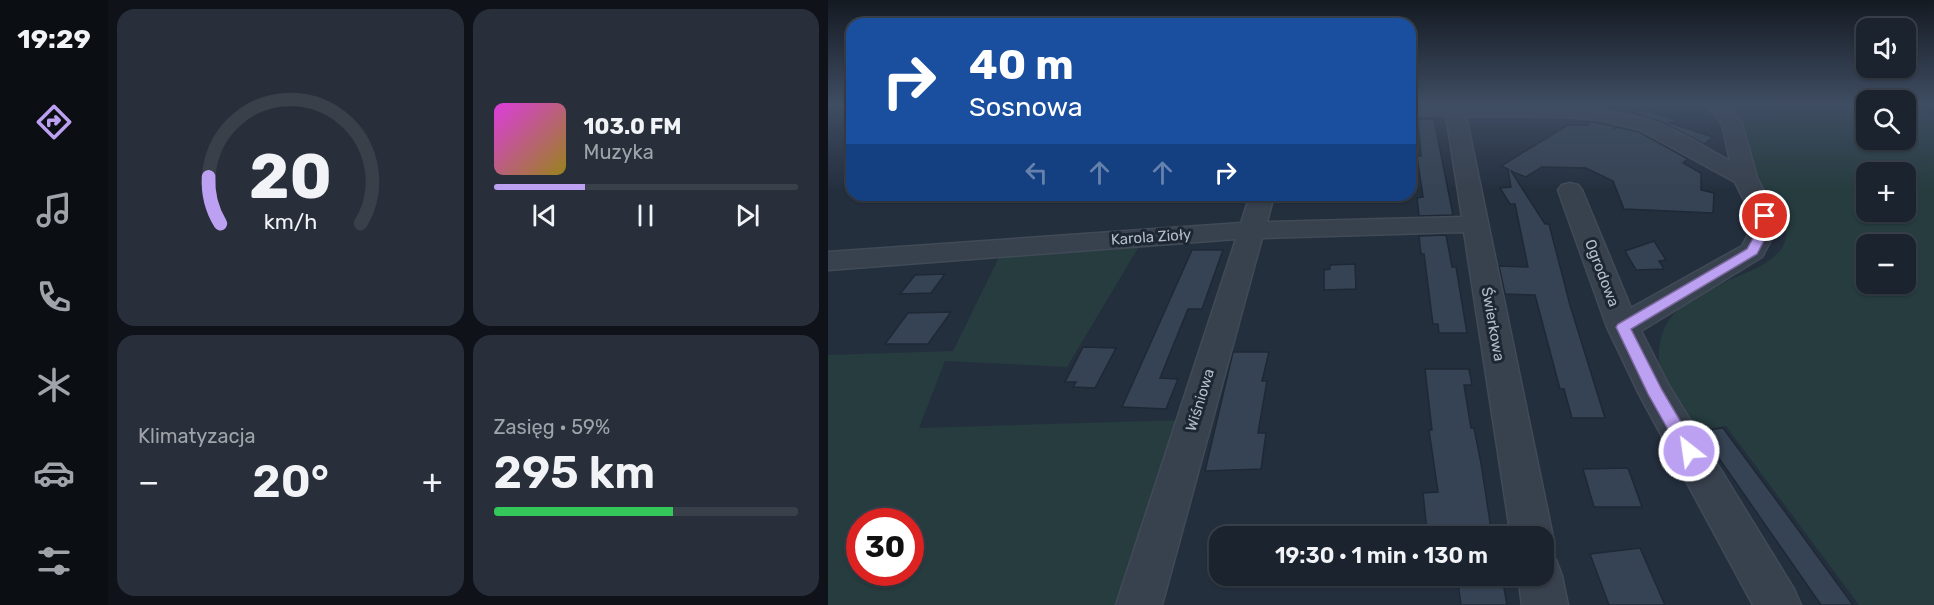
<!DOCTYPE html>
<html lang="pl">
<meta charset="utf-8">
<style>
body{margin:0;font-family:Rubik,sans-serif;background:#282f3a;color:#f1f3f6;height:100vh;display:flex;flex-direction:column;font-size:22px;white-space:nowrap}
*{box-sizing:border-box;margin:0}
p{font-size:20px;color:#a0a4aa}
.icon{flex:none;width:33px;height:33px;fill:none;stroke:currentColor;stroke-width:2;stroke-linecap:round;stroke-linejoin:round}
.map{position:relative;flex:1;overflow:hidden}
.panel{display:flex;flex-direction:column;gap:9px;padding:9px;background:#0f1319;width:720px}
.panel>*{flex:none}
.banner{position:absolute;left:18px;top:18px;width:570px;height:183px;border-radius:18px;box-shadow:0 2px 4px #0004,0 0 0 2px #39404a;background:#1a4fa0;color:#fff;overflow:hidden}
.fabs{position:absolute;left:1028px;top:18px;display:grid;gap:12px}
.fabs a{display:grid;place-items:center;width:60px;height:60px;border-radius:12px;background:#1b232e;box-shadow:0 2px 4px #0004,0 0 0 2px #39404a;font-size:30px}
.speed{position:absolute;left:18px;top:508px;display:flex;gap:12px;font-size:30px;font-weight:700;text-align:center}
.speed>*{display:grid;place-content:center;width:78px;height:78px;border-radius:50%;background:#1b232e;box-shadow:0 2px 4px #0004,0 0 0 2px #39404a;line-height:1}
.speed .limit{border:9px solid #d22;background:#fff;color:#111}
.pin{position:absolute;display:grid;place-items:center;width:51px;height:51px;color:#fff;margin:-26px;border:3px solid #fff;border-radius:50%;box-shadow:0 2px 6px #0007}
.me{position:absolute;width:66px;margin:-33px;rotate:330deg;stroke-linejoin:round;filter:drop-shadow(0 0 4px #0008)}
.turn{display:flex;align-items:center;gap:21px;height:126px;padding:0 24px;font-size:27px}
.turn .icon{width:78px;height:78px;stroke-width:2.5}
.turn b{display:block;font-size:42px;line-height:51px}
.lanes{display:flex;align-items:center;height:57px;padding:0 24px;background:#0003;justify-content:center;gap:30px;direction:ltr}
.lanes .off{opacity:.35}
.big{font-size:45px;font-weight:600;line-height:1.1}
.panel .tile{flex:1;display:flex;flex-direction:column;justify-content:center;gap:9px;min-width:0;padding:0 21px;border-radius:18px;background:#282f3a}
.panel .dial{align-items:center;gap:0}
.dial svg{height:156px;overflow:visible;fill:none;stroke:#39404a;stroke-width:7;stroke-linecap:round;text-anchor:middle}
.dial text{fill:#f1f3f6;stroke:none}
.song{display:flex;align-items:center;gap:18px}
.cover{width:72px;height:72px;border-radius:9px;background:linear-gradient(135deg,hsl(300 70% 55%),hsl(50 70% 35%))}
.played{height:6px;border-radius:3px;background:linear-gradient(90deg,#bca0f2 30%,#39404a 30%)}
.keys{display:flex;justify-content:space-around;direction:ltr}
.heat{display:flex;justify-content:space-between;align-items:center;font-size:33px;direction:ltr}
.charge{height:9px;border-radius:4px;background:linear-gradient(90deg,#34c759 59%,#39404a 0)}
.panel .tiles{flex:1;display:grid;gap:9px;grid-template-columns:repeat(2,1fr)}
.trip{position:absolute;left:381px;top:526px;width:345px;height:60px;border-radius:18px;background:#1b232e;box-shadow:0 2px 4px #0004,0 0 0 2px #39404a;font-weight:600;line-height:60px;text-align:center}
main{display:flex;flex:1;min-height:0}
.dock{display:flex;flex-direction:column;width:108px;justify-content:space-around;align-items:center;background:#0b0e12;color:#a0a4aa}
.dock .icon{width:42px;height:42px}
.dock .active{color:#bca0f2}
.dock b{font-size:27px;color:#f1f3f6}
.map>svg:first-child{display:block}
.green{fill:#263c3f;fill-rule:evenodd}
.building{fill:#364354;stroke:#1f2835;stroke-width:1.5}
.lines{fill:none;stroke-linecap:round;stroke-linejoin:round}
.minor-casing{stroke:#414a57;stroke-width:3}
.minor{fill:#38414e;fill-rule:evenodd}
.route{fill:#bca0f2;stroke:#7a689d;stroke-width:1.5}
.labels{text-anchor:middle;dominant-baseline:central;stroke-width:6;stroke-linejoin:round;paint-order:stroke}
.street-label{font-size:15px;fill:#b4bcc9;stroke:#1d2633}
</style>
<main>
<nav class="dock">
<b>19:29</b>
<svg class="icon active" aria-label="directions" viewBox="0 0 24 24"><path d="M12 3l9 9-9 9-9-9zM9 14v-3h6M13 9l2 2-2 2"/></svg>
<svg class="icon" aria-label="music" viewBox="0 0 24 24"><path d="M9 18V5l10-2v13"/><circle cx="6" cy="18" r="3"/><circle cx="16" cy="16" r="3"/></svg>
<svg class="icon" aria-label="phone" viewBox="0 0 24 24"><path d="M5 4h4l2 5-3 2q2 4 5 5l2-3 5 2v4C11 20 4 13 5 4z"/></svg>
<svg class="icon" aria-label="climate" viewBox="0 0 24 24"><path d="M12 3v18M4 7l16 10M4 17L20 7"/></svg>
<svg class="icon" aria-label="car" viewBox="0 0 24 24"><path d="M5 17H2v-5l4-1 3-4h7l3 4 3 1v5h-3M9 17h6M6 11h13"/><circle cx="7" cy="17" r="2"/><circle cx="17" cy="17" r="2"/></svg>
<svg class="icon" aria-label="filters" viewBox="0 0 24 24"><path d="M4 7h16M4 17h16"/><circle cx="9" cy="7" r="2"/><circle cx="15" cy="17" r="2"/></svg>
</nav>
<section class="panel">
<div class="tiles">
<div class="tile dial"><svg viewBox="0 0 100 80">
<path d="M14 69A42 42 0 1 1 86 69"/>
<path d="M14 69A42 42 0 0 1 8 45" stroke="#bca0f2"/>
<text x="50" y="56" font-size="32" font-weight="700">20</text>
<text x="50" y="72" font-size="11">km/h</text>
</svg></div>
<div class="tile">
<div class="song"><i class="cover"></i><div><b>103.0 FM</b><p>Muzyka</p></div></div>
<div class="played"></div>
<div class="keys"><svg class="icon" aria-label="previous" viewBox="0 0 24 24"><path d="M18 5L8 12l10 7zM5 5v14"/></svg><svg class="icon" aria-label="pause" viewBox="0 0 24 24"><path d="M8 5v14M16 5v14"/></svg><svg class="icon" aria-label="next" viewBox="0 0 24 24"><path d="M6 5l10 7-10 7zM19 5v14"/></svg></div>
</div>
<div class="tile"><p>Klimatyzacja</p>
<div class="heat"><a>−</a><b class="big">20°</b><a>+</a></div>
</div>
<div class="tile"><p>Zasięg · 59%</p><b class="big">295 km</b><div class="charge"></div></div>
</div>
</section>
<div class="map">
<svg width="1106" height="605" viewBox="0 0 1106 605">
<rect width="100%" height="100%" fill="#242f3e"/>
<g class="green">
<path d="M897,105H1038V140H1077V105L1106,117V605H1031L898,426L862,431C855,417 834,384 832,370C817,268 965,290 958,228C956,208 940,195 930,177C915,147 930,132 897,105ZM1038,172H1077V212H1038ZM1038,244H1077V284H1038Z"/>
<path d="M313,243L239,367L117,361L91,428L357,420L297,605H0V355L125,351L172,255ZM32,522H82V573H32Z"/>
</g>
<g class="building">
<path d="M813,109L851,121L842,123L885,137L876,144L834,122L806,114Z"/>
<path d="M590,119H606L625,215L591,216L589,198L595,197L589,156H593Z"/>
<path d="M759,121L786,126V129L789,127L811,132L860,159L855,163L873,173V190L886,193L885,213L796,209L785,181L758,168L714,167L698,177L683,171L717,224H721L742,305L777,418H744L736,389H732L707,295L677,294L671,266L700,267L687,204H682L672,188L683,187L680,169L673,166L740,125H760Z"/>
<path d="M618,235L624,267H628L639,333H611L610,324H605L596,254H593L591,236Z"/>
<path d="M826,241L838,260L831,261L836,269L808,270L797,251Z"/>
<path d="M364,250H395L374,309H360L332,378L350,379L338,409L294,407Z"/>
<path d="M527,264L528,289L496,290V270L502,269V265Z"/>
<path d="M117,274L103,293L72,294L87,275Z"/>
<path d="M123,312L100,344H57L80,313Z"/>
<path d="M255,347L288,348L267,388L245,387L248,382H237Z"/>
<path d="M405,352H441L434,381H439L430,433H438L433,469L377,471Z"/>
<path d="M597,369H641L644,385H636L643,428H646L653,463L663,529L599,531L595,493L610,492L601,430H604Z"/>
<path d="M895,428L955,509L1025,605H993L872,431Z"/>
<path d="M800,468L814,507H766L755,469Z"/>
<path d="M812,548L837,605H781L762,554Z"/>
<path d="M629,576H674L679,605H633Z"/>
</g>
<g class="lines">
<defs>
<g id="minor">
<path d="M582,105C662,105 746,97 824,121C849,129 878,148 902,161L894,124L878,105H899L914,123L929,178L950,216L948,231L934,257L813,331L840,384L966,589L973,605H925L811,394L779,327L730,190L734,185L742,183L750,185L754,190L803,308L914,246L922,231L924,216L907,182L812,130L771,120L737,117L638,116L725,537L719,552L716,553V537H683L636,232L434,238L334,605H288L408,239L0,270V252L413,223L422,195H446L439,222L634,217L618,115H582Z"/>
<path d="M716,555L728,560L734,576L740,605H694L690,576H716Z"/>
</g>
</defs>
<use href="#minor" class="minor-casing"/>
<use href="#minor" class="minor"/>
</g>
<linearGradient id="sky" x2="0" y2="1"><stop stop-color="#141a22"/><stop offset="0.55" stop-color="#3f4d63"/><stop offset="1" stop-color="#3f4d63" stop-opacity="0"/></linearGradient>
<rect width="1106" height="190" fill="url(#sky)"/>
<path class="route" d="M937,213L943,216L941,231L929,254L803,329L834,390L870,451L868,456L861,459L855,456L820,394L788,327L790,324L919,249L929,231L931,216Z"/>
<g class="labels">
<g class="street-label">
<text transform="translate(323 237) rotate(-4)">Karola Zioły</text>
<text transform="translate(774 273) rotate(69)">Ogrodowa</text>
<text transform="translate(665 324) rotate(80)">Świerkowa</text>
<text transform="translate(372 400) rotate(-73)">Wiśniowa</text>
</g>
</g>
</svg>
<div class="fabs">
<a><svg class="icon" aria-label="sound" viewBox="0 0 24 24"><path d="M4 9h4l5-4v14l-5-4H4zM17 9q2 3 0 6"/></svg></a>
<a><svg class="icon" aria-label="search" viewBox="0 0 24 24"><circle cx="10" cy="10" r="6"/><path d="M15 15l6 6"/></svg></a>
<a>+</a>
<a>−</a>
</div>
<div class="speed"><div class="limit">30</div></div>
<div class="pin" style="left:937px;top:216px;background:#d93025"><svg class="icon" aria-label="arrive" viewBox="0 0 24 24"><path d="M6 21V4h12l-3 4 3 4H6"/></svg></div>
<svg class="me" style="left:861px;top:451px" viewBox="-20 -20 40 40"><circle r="17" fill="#bca0f2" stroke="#fff" stroke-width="3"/><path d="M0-11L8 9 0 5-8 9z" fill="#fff"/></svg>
<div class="trip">19:30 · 1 min · 130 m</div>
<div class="banner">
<div class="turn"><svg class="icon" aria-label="right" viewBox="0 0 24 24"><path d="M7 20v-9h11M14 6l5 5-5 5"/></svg><div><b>40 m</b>Sosnowa</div></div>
<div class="lanes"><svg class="icon off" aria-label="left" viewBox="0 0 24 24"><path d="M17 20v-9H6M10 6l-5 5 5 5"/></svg><svg class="icon off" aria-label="ahead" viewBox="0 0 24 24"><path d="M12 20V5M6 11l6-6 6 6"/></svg><svg class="icon off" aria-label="ahead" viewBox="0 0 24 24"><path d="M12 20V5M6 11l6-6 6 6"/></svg><svg class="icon" aria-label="right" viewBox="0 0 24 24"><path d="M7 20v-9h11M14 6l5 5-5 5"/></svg></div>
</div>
</div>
</main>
